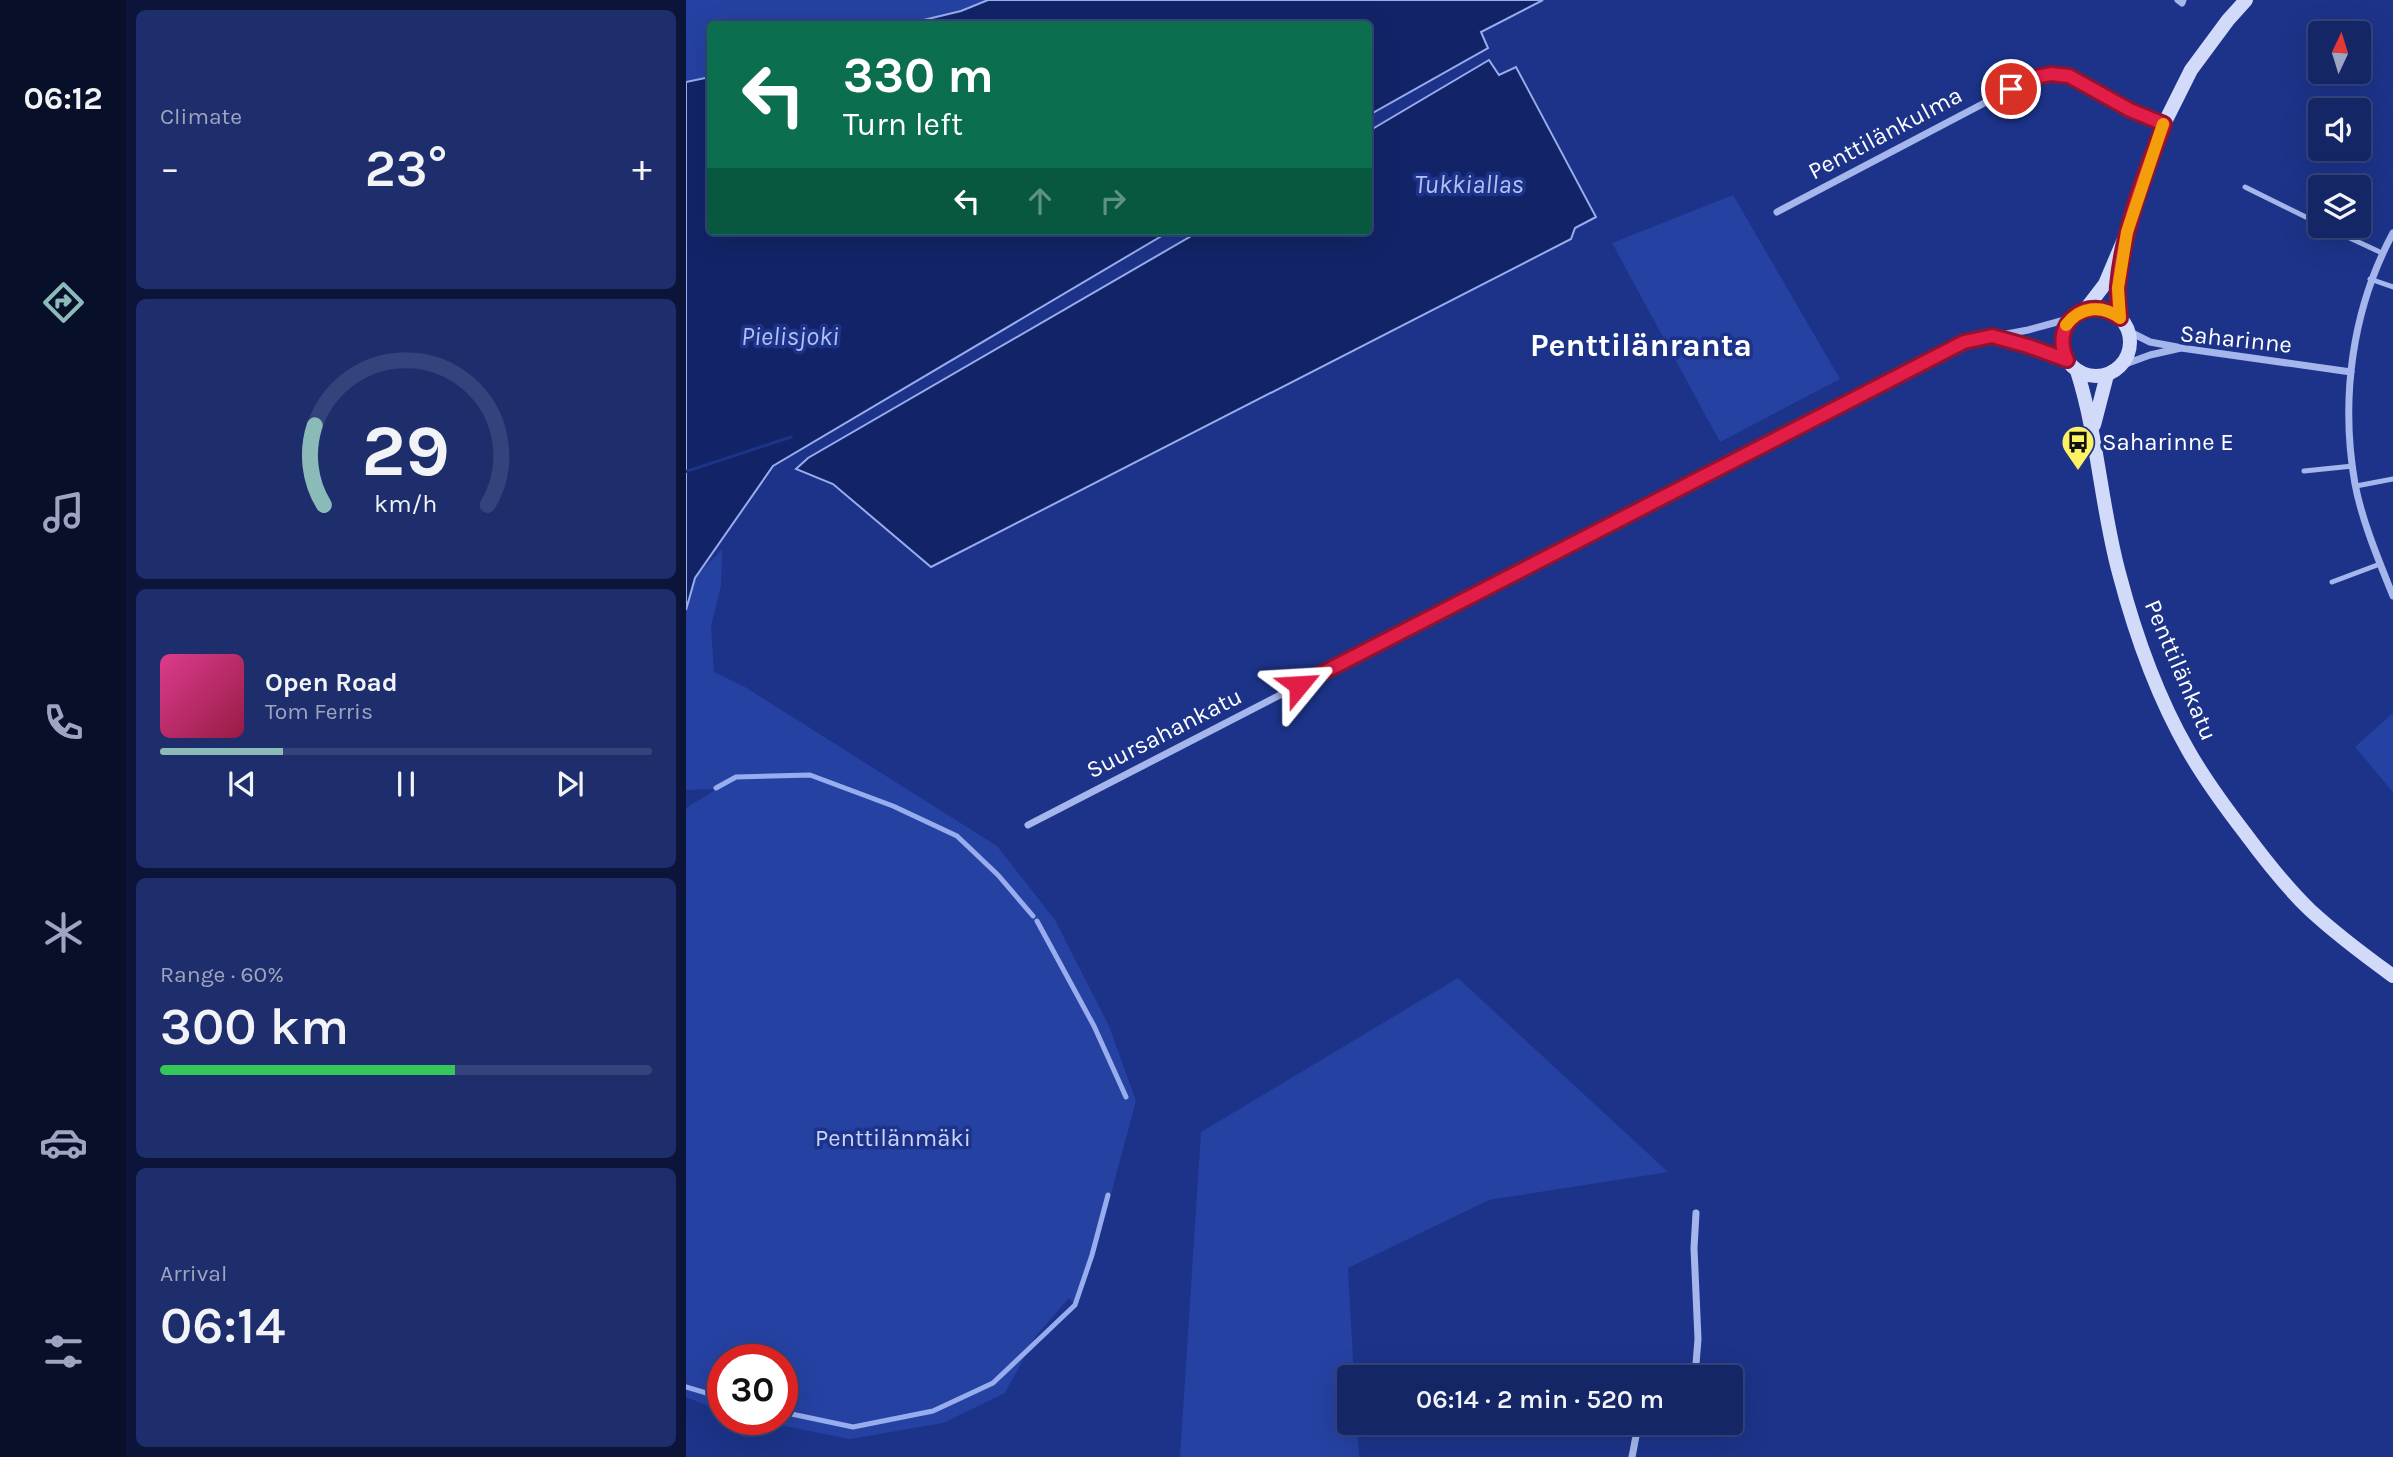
<!DOCTYPE html>
<meta charset="utf-8">
<style>
body{margin:0;font-family:Karla,sans-serif;background:#1e2e6d;color:#f1f3f6;height:100vh;display:flex;flex-direction:column;font-size:26px;white-space:nowrap}
*{box-sizing:border-box;margin:0}
p{font-size:23px;color:#9da5c0}
.icon{flex:none;width:38px;height:38px;fill:none;stroke:currentColor;stroke-width:2;stroke-linecap:round;stroke-linejoin:round}
.map{position:relative;flex:1;overflow:hidden}
.sheet{display:flex;flex-direction:column;gap:10px;padding:10px;background:#0c1539;width:560px}
.sheet>*{flex:none}
.top-card{position:absolute;left:21px;top:21px;width:665px;height:214px;border-radius:7px;box-shadow:0 7px 28px #0002,0 0 0 2px #34437b;background:#0b6e4f;color:#fff;overflow:hidden}
.needle{width:46px;rotate:4deg}
.fabs{position:absolute;left:1622px;top:21px;display:grid;gap:14px}
.fabs a{display:grid;place-items:center;width:63px;height:63px;border-radius:7px;background:#152667;box-shadow:0 7px 28px #0002,0 0 0 2px #34437b;font-size:35px}
.speed{position:absolute;left:21px;top:1344px;display:flex;gap:14px;font-size:35px;font-weight:700;text-align:center}
.speed>*{display:grid;place-content:center;width:91px;height:91px;border-radius:50%;background:#152667;box-shadow:0 7px 28px #0002,0 0 0 2px #34437b;line-height:1}
.speed .limit{border:10px solid #d22;background:#fff;color:#111}
.pin{position:absolute;display:grid;place-items:center;width:60px;height:60px;color:#fff;margin:-30px;border:4px solid #fff;border-radius:50%;box-shadow:0 2px 7px #0007}
.me{position:absolute;width:77px;margin:-38px;rotate:63deg;stroke-linejoin:round;filter:drop-shadow(0 0 5px #0008)}
.turn{display:flex;align-items:center;gap:24px;height:147px;padding:0 21px;font-size:32px}
.turn .icon{width:91px;height:91px;stroke-width:2.5}
.turn b{display:block;font-size:49px;line-height:60px}
.lanes{display:flex;align-items:center;height:66px;padding:0 21px;background:#0003;justify-content:center;gap:35px;direction:ltr}
.lanes .off{opacity:.35}
.big{font-size:52px;font-weight:600;line-height:1.1}
.sheet .card{flex:1;display:flex;flex-direction:column;justify-content:center;gap:10px;min-width:0;padding:0 24px;border-radius:10px;background:#1e2e6d}
.sheet .dial{align-items:center;gap:0}
.dial svg{height:182px;overflow:visible;fill:none;stroke:#34437b;stroke-width:7;stroke-linecap:round;text-anchor:middle}
.dial text{fill:#f1f3f6;stroke:none}
.song{display:flex;align-items:center;gap:21px}
.cover{width:84px;height:84px;border-radius:10px;background:linear-gradient(135deg,hsl(330 70% 55%),hsl(340 70% 35%))}
.played{height:7px;border-radius:4px;background:linear-gradient(90deg,#8bbbb9 25%,#34437b 25%)}
.keys{display:flex;justify-content:space-around;direction:ltr}
.heat{display:flex;justify-content:space-between;align-items:center;font-size:38px;direction:ltr}
.charge{height:10px;border-radius:5px;background:linear-gradient(90deg,#34c759 60%,#34437b 0)}
.trip{position:absolute;left:651px;top:1365px;width:406px;height:70px;border-radius:7px;background:#152667;box-shadow:0 7px 28px #0002,0 0 0 2px #34437b;font-weight:600;line-height:70px;text-align:center}
main{display:flex;flex:1;min-height:0}
.tabs{display:flex;flex-direction:column;width:126px;justify-content:space-around;align-items:center;background:#080f29;color:#9da5c0}
.tabs .icon{width:49px;height:49px}
.tabs .on{color:#8bbbb9}
.tabs b{font-size:32px;color:#f1f3f6}
.map>svg:first-child{display:block}
.green{fill:#2541a2}
.water{fill:#122467;stroke:#98adee;stroke-width:2}
.pier{fill:#1c3389}
.lines{fill:none;stroke-linecap:round;stroke-linejoin:round}
.stream{stroke:#98adee;stroke-width:5}
.lane{stroke:#a5b6ec;stroke-width:5}
.street{stroke:#a5b6ec;stroke-width:7}
.secondary{stroke:#d2daf9;stroke-width:14}
.route-casing{stroke:#92132f;stroke-width:18}
.route{stroke:#e11d48;stroke-width:12}
.slow{stroke:#f59e0b;stroke-width:12}
.labels{text-anchor:middle;dominant-baseline:central;stroke-width:7;stroke-linejoin:round;paint-order:stroke}
.street-label{font-size:24px;fill:#fff;stroke:#1c3389}
.poi-label{font-size:24px;fill:#fff;stroke:#1c3389;text-anchor:start}
.park-label{font-size:24px;fill:#cbd5f9;stroke:#1c3389}
.water-label{font-size:26px;font-style:italic;fill:#b1c1f3;stroke:#1c3389}
.district-label{font-size:32px;font-weight:bold;fill:#fff;stroke:#1c3389}
</style>
<main>
<nav class="tabs">
<b>06:12</b>
<svg class="icon on" aria-label="directions" viewBox="0 0 24 24"><path d="M12 3l9 9-9 9-9-9zM9 14v-3h6M13 9l2 2-2 2"/></svg>
<svg class="icon" aria-label="music" viewBox="0 0 24 24"><path d="M9 18V5l10-2v13"/><circle cx="6" cy="18" r="3"/><circle cx="16" cy="16" r="3"/></svg>
<svg class="icon" aria-label="phone" viewBox="0 0 24 24"><path d="M5 4h4l2 5-3 2q2 4 5 5l2-3 5 2v4C11 20 4 13 5 4z"/></svg>
<svg class="icon" aria-label="climate" viewBox="0 0 24 24"><path d="M12 3v18M4 7l16 10M4 17L20 7"/></svg>
<svg class="icon" aria-label="car" viewBox="0 0 24 24"><path d="M5 17H2v-5l4-1 3-4h7l3 4 3 1v5h-3M9 17h6M6 11h13"/><circle cx="7" cy="17" r="2"/><circle cx="17" cy="17" r="2"/></svg>
<svg class="icon" aria-label="filters" viewBox="0 0 24 24"><path d="M4 7h16M4 17h16"/><circle cx="9" cy="7" r="2"/><circle cx="15" cy="17" r="2"/></svg>
</nav>
<section class="sheet">
<div class="card"><p>Climate</p>
<div class="heat"><a>−</a><b class="big">23°</b><a>+</a></div>
</div>
<div class="card dial"><svg viewBox="0 0 100 80">
<path d="M14 69A42 42 0 1 1 86 69"/>
<path d="M14 69A42 42 0 0 1 10 34" stroke="#8bbbb9"/>
<text x="50" y="56" font-size="32" font-weight="700">29</text>
<text x="50" y="72" font-size="11">km/h</text>
</svg></div>
<div class="card">
<div class="song"><i class="cover"></i><div><b>Open Road</b><p>Tom Ferris</p></div></div>
<div class="played"></div>
<div class="keys"><svg class="icon" aria-label="previous" viewBox="0 0 24 24"><path d="M18 5L8 12l10 7zM5 5v14"/></svg><svg class="icon" aria-label="pause" viewBox="0 0 24 24"><path d="M8 5v14M16 5v14"/></svg><svg class="icon" aria-label="next" viewBox="0 0 24 24"><path d="M6 5l10 7-10 7zM19 5v14"/></svg></div>
</div>
<div class="card"><p>Range · 60%</p><b class="big">300 km</b><div class="charge"></div></div>
<div class="card"><p>Arrival</p><b class="big">06:14</b></div>
</section>
<div class="map">
<svg width="1707" height="1457" viewBox="0 0 1707 1457">
<rect width="100%" height="100%" fill="#1c3389"/>
<g class="green">
<path d="M0,0H302L275,11L221,24H24V77L0,82Z"/>
<path d="M1047,195L1154,379L1034,442L926,243Z"/>
<path d="M36,549L35,586L25,626L28,672L59,687L311,846L369,920L423,1026L450,1101L408,1257L390,1307L383,1298L350,1336L319,1393L257,1423L164,1439L63,1419H96V1360H37V1412L0,1397V808L31,789L0,790V579L9,578Z"/>
<path d="M1707,713V792L1669,747Z"/>
<path d="M772,978L982,1172L803,1200L662,1268L668,1377H663V1423H671L673,1457H494L515,1132Z"/>
</g>
<g class="water">
<path d="M302,0H857L795,32L802,48L683,115L682,24H221L275,11Z"/>
<path d="M803,60L813,75L830,67L910,217L889,228L885,239L245,567L147,484L110,469L122,458L514,231H682L683,131Z"/>
<path d="M24,77V231H484L87,466L9,578L0,610V82Z"/>
</g>
<path class="pier" d="M106,435L107,438L0,473V470Z"/>
<g class="lines">
<g class="stream">
<path d="M30,788L50,777L124,775L207,806L271,836L312,875L347,916"/>
<path d="M351,921L408,1026L440,1097"/>
<path d="M0,1387L37,1398"/>
<path d="M96,1412L167,1427L247,1411L307,1383L389,1305L406,1255L422,1195"/>
</g>
<g class="lane">
<path d="M1559,187L1634,224"/>
<path d="M1638,226L1696,253"/>
<path d="M1684,279L1707,287"/>
<path d="M1618,471L1667,466"/>
<path d="M1670,486L1707,479"/>
<path d="M1646,582L1694,564"/>
</g>
<g class="street">
<path d="M1492,0L1496,3L1497,0"/>
<path d="M1091,212L1346,78L1365,74L1383,77L1462,119L1478,124"/>
<path d="M1707,233C1666,309 1654,399 1669,484C1676,521 1693,561 1707,596"/>
<path d="M1442,331L1464,342L1491,347"/>
<path d="M1310,337L1381,360"/>
<path d="M1434,366L1464,355L1495,348L1665,372"/>
<path d="M342,825L1278,342L1342,330L1386,318"/>
<path d="M999,1377L1010,1364L1012,1339L1008,1248L1010,1213"/>
<path d="M946,1457L950,1436L960,1423"/>
</g>
<g class="secondary">
<circle cx="1410" cy="342" r="34"/>
<path d="M1399,310L1419,284L1441,232L1461,167L1478,124L1505,70L1542,20L1560,0"/>
<path d="M1434,318L1432,288L1437,257"/>
<path d="M1391,371C1412,437 1415,507 1433,573C1449,634 1471,696 1502,750C1519,780 1539,807 1559,833C1579,860 1600,887 1624,910C1650,934 1678,955 1707,976"/>
<path d="M1408,425L1421,375"/>
</g>
</g>
<g class="lines">
<defs>
<path id="route" d="M613,685L1278,342L1306,336L1342,346L1381,360C1363,323 1402,293 1434,318C1433,308 1431,296 1432,286C1437,230 1458,176 1478,124L1444,110L1383,76L1365,74L1346,78L1325,89"/>
</defs>
<use href="#route" class="route-casing"/>
<use href="#route" class="route"/>
<path class="slow" d="M1380,325C1394,307 1415,304 1434,318L1432,288L1441,232L1477,124"/>
</g>
<defs>
<symbol id="bus-pin" viewBox="-11 -11 22 30"><path d="M0 17L-7.5 6A9.5 9.5 0 1 1 7.5 6Z" fill="#fdf263" stroke="#1c3389"/><path d="M-5-6H5V4H4V6H2V4H-2V6H-4V4H-5ZM-3.5-4V0h7V-4ZM-3.5 1.2v1.5H-2V1.2ZM2 1.2v1.5H3.5V1.2Z" fill="#111"/></symbol>
</defs>
<g fill-rule="evenodd">
<use href="#bus-pin" x="1373" y="423" width="38" height="52"/>
</g>
<g class="labels">
<g class="street-label">
<text transform="translate(1199 133) rotate(-28)">Penttilänkulma</text>
<text transform="translate(1550 339) rotate(6)">Saharinne</text>
<text transform="translate(1495 670) rotate(67)">Penttilänkatu</text>
<text transform="translate(478 733) rotate(-27)">Suursahankatu</text>
</g>
<g class="poi-label">
<text x="1416" y="442">Saharinne E</text>
</g>
<g class="park-label">
<text x="207" y="1138">Penttilänmäki</text>
</g>
<g class="water-label">
<text x="783" y="184">Tukkiallas</text>
<text x="104" y="336">Pielisjoki</text>
</g>
<g class="district-label">
<text x="955" y="345">Penttilänranta</text>
</g>
</g>
</svg>
<div class="fabs">
<a><svg class="needle" viewBox="-14 -14 28 28"><path d="M0-13l5 13h-10z" fill="#e53935"/><path d="M0 13l5-13h-10z" fill="#9da5c0"/></svg></a>
<a><svg class="icon" aria-label="sound" viewBox="0 0 24 24"><path d="M4 9h4l5-4v14l-5-4H4zM17 9q2 3 0 6"/></svg></a>
<a><svg class="icon" aria-label="layers" viewBox="0 0 24 24"><path d="M12 4l9 5-9 5-9-5zM3 14l9 5 9-5"/></svg></a>
</div>
<div class="speed"><div class="limit">30</div></div>
<div class="pin" style="left:1325px;top:89px;background:#d93025"><svg class="icon" aria-label="arrive" viewBox="0 0 24 24"><path d="M6 21V4h12l-3 4 3 4H6"/></svg></div>
<svg class="me" style="left:613px;top:685px" viewBox="-20 -20 40 40"><path d="M0-17L14 15 0 8-14 15z" fill="#e11d48" stroke="#fff" stroke-width="4"/></svg>
<div class="trip">06:14 · 2 min · 520 m</div>
<div class="top-card">
<div class="turn"><svg class="icon" aria-label="left" viewBox="0 0 24 24"><path d="M17 20v-9H6M10 6l-5 5 5 5"/></svg><div><b>330 m</b>Turn left</div></div>
<div class="lanes"><svg class="icon" aria-label="left" viewBox="0 0 24 24"><path d="M17 20v-9H6M10 6l-5 5 5 5"/></svg><svg class="icon off" aria-label="ahead" viewBox="0 0 24 24"><path d="M12 20V5M6 11l6-6 6 6"/></svg><svg class="icon off" aria-label="right" viewBox="0 0 24 24"><path d="M7 20v-9h11M14 6l5 5-5 5"/></svg></div>
</div>
</div>
</main>
